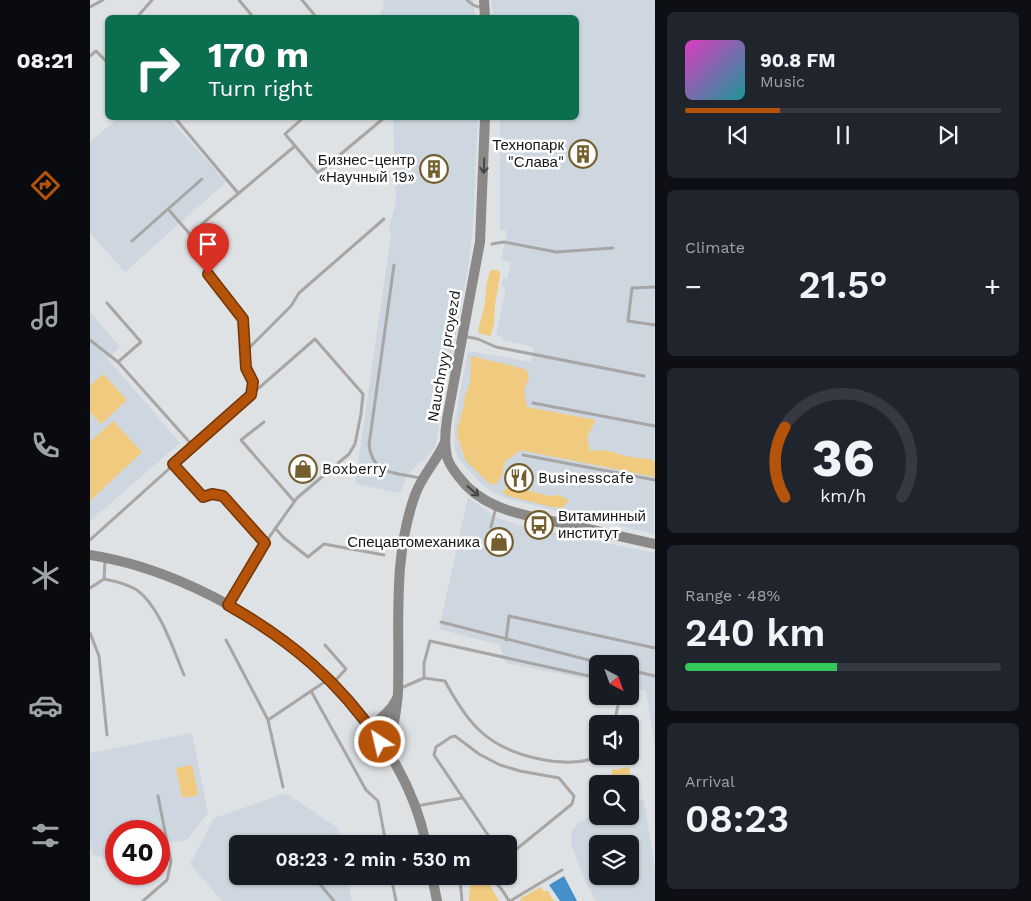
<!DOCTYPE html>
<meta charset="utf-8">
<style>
body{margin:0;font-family:"Work Sans",sans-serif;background:#20242c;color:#f1f3f6;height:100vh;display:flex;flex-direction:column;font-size:19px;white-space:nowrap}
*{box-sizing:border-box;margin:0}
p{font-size:16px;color:#9ea1a6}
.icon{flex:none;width:28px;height:28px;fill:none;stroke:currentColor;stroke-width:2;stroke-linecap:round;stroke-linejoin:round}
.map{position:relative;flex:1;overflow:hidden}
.side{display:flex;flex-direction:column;gap:12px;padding:12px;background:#0d0f14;width:376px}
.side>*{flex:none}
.banner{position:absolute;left:15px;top:15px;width:474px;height:105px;border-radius:8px;box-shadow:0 1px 4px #0004;background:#0b6e4f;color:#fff;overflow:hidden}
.needle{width:32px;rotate:139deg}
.controls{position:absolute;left:499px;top:655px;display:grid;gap:10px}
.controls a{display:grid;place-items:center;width:50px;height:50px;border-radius:8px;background:#171b24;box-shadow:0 1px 4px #0004;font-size:25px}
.speed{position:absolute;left:15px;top:820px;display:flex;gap:10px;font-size:25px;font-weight:700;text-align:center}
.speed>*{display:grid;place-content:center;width:65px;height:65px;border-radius:50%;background:#171b24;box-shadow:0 1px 4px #0004;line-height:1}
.speed .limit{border:8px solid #d22;background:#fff;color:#111}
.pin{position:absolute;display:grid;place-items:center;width:42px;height:42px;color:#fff;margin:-51px -21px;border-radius:50% 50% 50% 0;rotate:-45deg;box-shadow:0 0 5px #0007}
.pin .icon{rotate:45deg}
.me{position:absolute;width:55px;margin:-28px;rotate:325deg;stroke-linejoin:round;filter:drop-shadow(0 0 4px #0008)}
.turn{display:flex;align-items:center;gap:18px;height:105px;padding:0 20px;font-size:22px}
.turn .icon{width:65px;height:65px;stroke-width:2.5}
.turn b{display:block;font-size:35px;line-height:42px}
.big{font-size:38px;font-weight:600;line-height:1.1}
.side .tile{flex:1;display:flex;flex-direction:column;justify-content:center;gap:8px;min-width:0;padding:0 18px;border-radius:8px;background:#20242c}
.side .dial{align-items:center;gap:0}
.dial svg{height:130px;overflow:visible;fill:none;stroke:#363941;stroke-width:7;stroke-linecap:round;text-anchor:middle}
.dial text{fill:#f1f3f6;stroke:none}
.song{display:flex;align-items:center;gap:15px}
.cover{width:60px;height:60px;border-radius:8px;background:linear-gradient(135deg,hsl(310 70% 55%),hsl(180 70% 35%))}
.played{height:5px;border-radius:2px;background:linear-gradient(90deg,#b45309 30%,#363941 30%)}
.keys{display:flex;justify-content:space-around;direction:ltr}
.heat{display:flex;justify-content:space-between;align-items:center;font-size:28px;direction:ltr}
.charge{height:8px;border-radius:4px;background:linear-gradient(90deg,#34c759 48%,#363941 0)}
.trip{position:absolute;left:139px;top:835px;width:288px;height:50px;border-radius:8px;background:#171b24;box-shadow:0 1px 4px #0004;font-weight:600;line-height:50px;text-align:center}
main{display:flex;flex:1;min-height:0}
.dock{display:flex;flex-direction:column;width:90px;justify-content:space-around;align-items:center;background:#090b0e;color:#9ea1a6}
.dock .icon{width:35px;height:35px}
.dock .on{color:#b45309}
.dock b{font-size:22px;color:#f1f3f6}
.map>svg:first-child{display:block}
.built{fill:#ced7df;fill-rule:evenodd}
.green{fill:#f0ca7e}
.water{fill:#4590cb}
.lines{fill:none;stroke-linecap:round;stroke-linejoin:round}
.lane{stroke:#a7a6a5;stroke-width:3}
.secondary{stroke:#8a8987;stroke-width:10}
.oneway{stroke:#444}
.route-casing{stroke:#753606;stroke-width:12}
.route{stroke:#b45309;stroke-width:9}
.labels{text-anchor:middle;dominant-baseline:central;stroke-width:5;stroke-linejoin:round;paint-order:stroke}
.poi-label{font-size:15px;fill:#151617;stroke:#fff;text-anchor:end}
.street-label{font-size:15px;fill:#151617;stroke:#fff}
</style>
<main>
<nav class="dock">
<b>08:21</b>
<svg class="icon on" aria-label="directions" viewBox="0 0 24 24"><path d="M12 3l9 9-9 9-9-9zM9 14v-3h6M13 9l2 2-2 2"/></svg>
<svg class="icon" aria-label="music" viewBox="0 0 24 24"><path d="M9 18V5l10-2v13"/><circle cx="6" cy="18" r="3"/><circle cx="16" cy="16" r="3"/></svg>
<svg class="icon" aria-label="phone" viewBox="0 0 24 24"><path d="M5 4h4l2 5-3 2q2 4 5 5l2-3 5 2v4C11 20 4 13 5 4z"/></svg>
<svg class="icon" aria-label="climate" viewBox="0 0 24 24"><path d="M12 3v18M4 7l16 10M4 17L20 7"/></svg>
<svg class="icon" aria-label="car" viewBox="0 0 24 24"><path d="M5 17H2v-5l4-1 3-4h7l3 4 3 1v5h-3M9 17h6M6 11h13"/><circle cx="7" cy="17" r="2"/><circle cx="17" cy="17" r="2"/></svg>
<svg class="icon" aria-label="filters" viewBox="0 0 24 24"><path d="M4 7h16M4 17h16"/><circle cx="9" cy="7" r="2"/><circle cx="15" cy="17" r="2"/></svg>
</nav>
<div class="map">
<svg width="565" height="901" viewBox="0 0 565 901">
<rect width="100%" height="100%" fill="#dfe2e5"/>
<g class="built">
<path d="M294,0H383L385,17L288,18L293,9Z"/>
<path d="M401,0H565L564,534L418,499L404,493L389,482L368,458L365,450L364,425L378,351L441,362L444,347L412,340V337L406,336L416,287L411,286L413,278L417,279L421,262L411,260L417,231L410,230V118H486V18L403,17Z"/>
<path d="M28,118H79L136,182L35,272L0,233V142Z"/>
<path d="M303,118H388L383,227L378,268L345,447L334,460L328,463L317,476L310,493L265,484L301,235L299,227L306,202Z"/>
<path d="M0,312L30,347L17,358L90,443L0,521Z"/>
<path d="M378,497L404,516L428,525L565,553V747L556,691L540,687V664H508L507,681L416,663L409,645L349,629Z"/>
<path d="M102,733L118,813L97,840L73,844L69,849V831H26V862L2,854L0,843V753Z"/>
<path d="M196,793L248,828L251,844H148V876H257L262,901H132L100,864L124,818Z"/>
<path d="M554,799L565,870V901H506L495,881L481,843L482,830L490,822L507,812L508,816H540V802ZM508,844H540V876H508Z"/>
</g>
<g class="green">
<path d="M401,270H407L410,272V276L405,304L404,324L400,336L388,333C389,322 394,312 395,301C396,291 396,280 401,270Z"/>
<path d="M381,356C389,358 433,368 436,370C437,372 438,375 439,377L434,390L437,407L506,420L497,437L500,451L514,450L540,457L561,459L565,462V477L430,450L422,457L416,460C411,470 415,475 406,484H400L376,461L367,436V429L373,409L375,396L380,383Z"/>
<path d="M13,374L37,400L11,424L0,412V386Z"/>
<path d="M23,421L52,452L0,501V442Z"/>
<path d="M420,486L460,496L470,495L479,501L472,508L462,507L418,496L412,492Z"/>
<path d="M102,765L108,795L92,798L86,768Z"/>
<path d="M539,767L544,797L540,798V784H524L521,770Z"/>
<path d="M393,880L399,884L409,901H379V893L381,884L386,881Z"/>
<path d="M451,887L454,892L457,890L464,901H430L431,898Z"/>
</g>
<path class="water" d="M474,876L487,901H470L459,885Z"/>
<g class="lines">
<g class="lane">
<path d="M149,0L164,18"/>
<path d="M212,0L227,18"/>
<path d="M377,0C383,5 386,8 394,7"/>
<path d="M0,7L13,0"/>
<path d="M50,18L49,15L62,0"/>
<path d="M0,56L6,51L18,63"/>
<path d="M85,118L148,193"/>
<path d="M213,118L195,134L228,173L294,118"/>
<path d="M105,240L78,209L112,179"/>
<path d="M42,241L78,209"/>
<path d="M402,244L414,242L466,252L523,248"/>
<path d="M304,265L279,445C283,476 305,472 330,478"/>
<path d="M565,287L542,288L538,321L565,325"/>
<path d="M17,303L51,342L28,362L103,446"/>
<path d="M373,336L388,339L406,347L554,376"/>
<path d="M0,340L28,362"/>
<path d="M155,352L201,306L209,293L294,219"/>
<path d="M162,394L225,339L273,394L271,414L265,444L259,454L207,498L175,543"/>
<path d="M443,403L565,426"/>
<path d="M174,422L151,440L204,501"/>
<path d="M433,455L565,480"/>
<path d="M83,464L113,497L122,494L133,496L175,543L138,604"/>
<path d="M401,527L406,507"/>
<path d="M185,528L194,538L218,557L234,544L294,555"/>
<path d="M0,540L161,395L163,382L156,368L153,319L107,259C104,245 105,237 112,224L205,146"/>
<path d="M14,579C25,581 37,584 47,590C70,607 83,649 94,675"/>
<path d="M0,588L14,579L15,561"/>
<path d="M351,622L514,664"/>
<path d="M0,633L9,656L17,735"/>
<path d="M136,640L178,720"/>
<path d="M416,640L419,616L565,648"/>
<path d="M235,645L256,669L243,683"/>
<path d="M540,670L565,676"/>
<path d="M334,678V663L340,641L508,678"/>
<path d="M311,688L334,678L355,681C364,698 374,715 388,729C415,756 475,771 511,756"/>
<path d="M221,691L276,790L288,801L296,844"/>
<path d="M524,724L530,696"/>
<path d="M193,787L178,720L236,681"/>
<path d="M326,806L372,798"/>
<path d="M404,844L344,755L346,747L361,737L365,736L389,754L410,765L430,771L469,778L484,796L482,804L418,856"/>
<path d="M301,876L306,901"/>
<path d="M224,877L244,901"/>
<path d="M370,879L372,901"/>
<path d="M346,881C361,880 393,872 405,882C411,887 415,894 419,901"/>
<path d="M53,901L77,880L81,862L68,796"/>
<path d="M420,901L472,870"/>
</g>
<g class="secondary">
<path d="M394,0L395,18"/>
<path d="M395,118L390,242L357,419C355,432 354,444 357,457C359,464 364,471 369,477C393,510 434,515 471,523C502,530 533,537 565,544"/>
<path d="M0,555C140,577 307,699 336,844"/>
<path d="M280,727C290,719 301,711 306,700"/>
<path d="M300,756C300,735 307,714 308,692C310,625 302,559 325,495C332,475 347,461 355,442"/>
<path d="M342,876L347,901"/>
</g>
</g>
<defs><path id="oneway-shaft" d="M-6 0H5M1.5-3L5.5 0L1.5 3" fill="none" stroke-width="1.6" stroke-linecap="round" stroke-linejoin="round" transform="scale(1.25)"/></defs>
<g class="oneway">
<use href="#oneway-shaft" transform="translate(394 166) rotate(92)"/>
<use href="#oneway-shaft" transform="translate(383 491) rotate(41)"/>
</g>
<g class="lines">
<defs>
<path id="route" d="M118,274L153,319L156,368L163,382L161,395L83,464L113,497L122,494L133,496L175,543L138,605C201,641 249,681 290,742"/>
</defs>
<use href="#route" class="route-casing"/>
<use href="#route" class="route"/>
</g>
<defs>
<symbol id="building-ring" viewBox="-11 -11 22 22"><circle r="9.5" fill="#fff" stroke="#755e2e" stroke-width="1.5"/><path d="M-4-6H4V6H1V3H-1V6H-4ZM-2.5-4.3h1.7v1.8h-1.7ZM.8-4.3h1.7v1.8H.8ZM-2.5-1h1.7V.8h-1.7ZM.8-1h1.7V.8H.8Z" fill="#755e2e"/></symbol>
<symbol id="shop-ring" viewBox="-11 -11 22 22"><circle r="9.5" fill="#fff" stroke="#755e2e" stroke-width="1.5"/><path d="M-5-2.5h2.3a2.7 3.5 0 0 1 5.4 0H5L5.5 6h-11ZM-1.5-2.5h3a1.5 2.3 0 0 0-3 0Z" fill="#755e2e"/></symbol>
<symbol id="restaurant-ring" viewBox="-11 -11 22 22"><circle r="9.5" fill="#fff" stroke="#755e2e" stroke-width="1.5"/><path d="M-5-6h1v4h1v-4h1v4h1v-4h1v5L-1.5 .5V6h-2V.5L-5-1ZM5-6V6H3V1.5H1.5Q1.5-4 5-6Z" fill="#755e2e"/></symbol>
<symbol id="bus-ring" viewBox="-11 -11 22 22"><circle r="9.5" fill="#fff" stroke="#755e2e" stroke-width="1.5"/><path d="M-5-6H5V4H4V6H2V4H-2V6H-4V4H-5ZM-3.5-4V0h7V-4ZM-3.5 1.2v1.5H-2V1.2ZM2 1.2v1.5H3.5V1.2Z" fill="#755e2e"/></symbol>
</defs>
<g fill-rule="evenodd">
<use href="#building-ring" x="477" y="138" width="32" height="32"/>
<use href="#building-ring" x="328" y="153" width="32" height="32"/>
<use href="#shop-ring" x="197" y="453" width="32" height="32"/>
<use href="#restaurant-ring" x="413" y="462" width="32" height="32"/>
<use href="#bus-ring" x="433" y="509" width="32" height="32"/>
<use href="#shop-ring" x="393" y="526" width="32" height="32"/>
</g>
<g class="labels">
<g class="poi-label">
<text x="474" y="145">Технопарк<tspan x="474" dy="17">"Слава"</tspan></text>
<text x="325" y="160">Бизнес-центр<tspan x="325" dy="17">«Научный 19»</tspan></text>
<text x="232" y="469" text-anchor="start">Boxberry</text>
<text x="448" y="478" text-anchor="start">Businesscafe</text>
<text x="468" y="516" text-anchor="start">Витаминный<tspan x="468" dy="17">институт</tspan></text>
<text x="390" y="542">Спецавтомеханика</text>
</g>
<g class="street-label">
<text transform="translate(354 356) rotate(-80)">Nauchnyy proyezd</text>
</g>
</g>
</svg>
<div class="controls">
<a><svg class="needle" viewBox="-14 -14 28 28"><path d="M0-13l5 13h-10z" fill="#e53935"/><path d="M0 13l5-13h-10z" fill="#9ea1a6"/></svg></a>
<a><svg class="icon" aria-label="sound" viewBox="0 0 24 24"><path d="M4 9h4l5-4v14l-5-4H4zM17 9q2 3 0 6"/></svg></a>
<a><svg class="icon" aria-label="search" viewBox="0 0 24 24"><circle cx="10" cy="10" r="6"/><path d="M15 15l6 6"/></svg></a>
<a><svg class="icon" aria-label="layers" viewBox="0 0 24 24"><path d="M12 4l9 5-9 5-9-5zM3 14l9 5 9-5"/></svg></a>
</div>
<div class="speed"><div class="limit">40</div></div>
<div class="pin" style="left:118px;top:274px;background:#d93025"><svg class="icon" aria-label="arrive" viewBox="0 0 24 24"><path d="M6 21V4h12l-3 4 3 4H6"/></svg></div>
<svg class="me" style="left:290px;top:742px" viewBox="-20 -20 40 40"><circle r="17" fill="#b45309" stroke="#fff" stroke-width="3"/><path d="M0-11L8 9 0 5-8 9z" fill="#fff"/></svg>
<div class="trip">08:23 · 2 min · 530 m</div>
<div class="banner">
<div class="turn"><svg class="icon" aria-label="right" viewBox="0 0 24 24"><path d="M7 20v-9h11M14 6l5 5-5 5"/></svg><div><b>170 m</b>Turn right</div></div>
</div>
</div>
<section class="side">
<div class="tile">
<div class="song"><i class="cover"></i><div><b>90.8 FM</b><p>Music</p></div></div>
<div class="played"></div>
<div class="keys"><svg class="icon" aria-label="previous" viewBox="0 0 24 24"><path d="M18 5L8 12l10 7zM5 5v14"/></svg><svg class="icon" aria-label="pause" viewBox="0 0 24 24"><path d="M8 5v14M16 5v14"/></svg><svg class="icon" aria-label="next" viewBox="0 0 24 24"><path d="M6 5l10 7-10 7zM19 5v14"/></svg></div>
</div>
<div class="tile"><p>Climate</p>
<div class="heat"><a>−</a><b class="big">21.5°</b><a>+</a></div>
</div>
<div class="tile dial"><svg viewBox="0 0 100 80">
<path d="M14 69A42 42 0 1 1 86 69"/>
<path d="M14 69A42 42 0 0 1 14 26" stroke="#b45309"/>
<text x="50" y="56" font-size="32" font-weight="700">36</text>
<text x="50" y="72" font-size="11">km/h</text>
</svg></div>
<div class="tile"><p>Range · 48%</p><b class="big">240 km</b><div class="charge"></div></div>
<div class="tile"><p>Arrival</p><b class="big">08:23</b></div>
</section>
</main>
